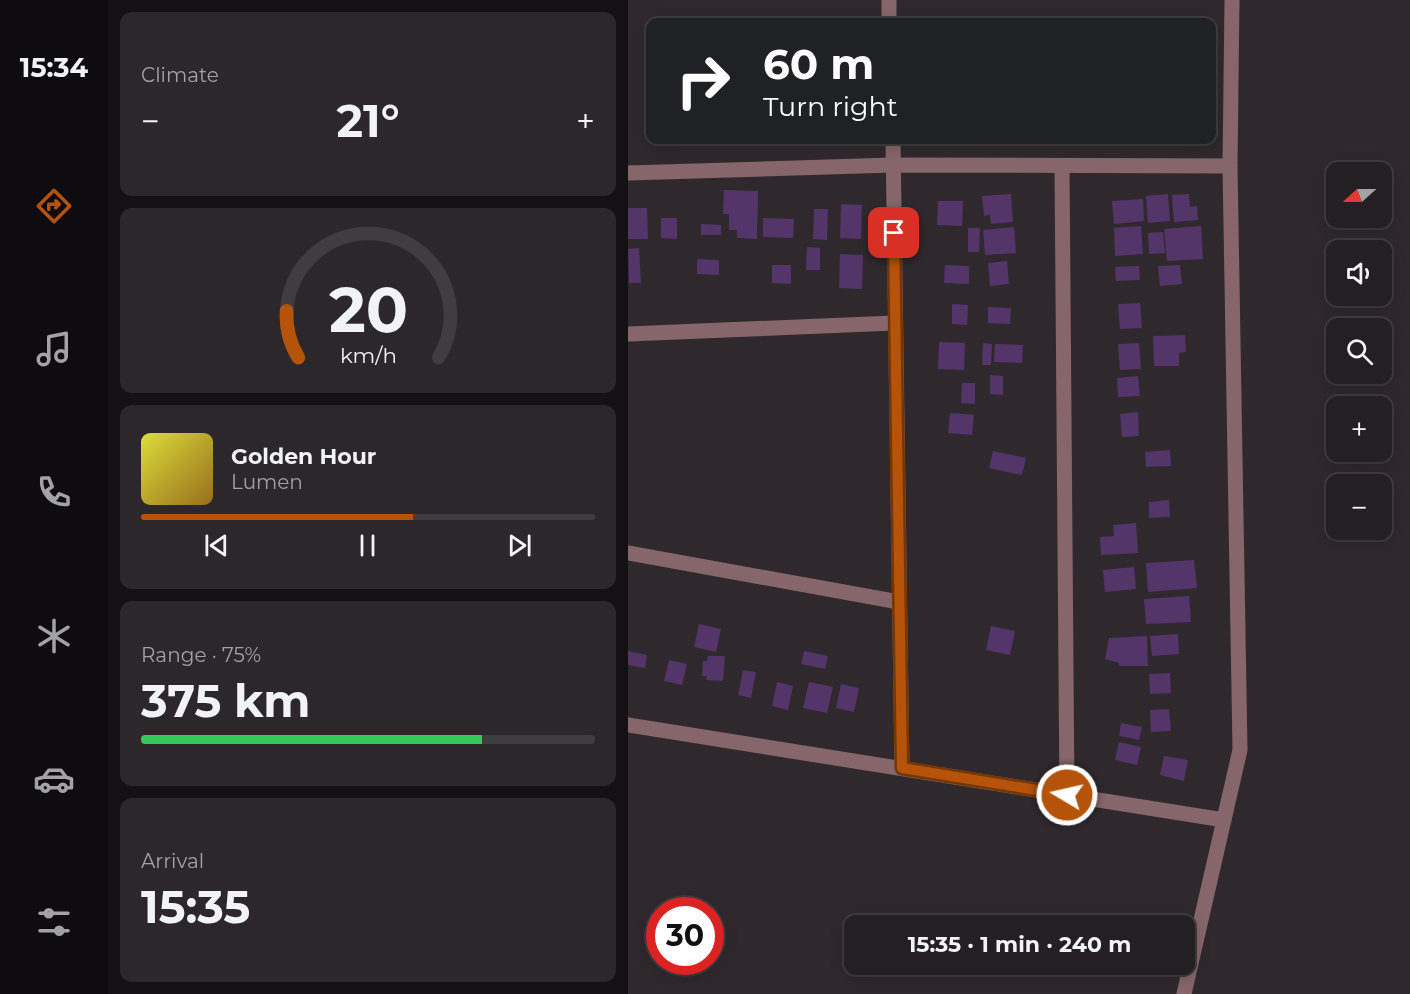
<!DOCTYPE html>
<meta charset="utf-8">
<style>
body{margin:0;font-family:Montserrat,sans-serif;background:#2b272a;color:#f1f3f6;height:100vh;display:flex;flex-direction:column;font-size:22px;white-space:nowrap}
*{box-sizing:border-box;margin:0}
p{font-size:20px;color:#a3a2a5}
.icon{flex:none;width:33px;height:33px;fill:none;stroke:currentColor;stroke-width:2;stroke-linecap:round;stroke-linejoin:round}
.map{position:relative;flex:1;overflow:hidden}
.details{display:flex;flex-direction:column;gap:12px;padding:12px;background:#131113;width:520px}
.details>*{flex:none}
.banner{position:absolute;left:18px;top:18px;width:570px;height:126px;border-radius:12px;box-shadow:0 3px 15px #0003,0 0 0 2px #403d40;background:#202124;color:#fff;overflow:hidden}
.needle{width:39px;rotate:249deg}
.tools{position:absolute;left:698px;top:162px;display:grid;gap:12px}
.tools a{display:grid;place-items:center;width:66px;height:66px;border-radius:12px;background:#231f22;box-shadow:0 3px 15px #0003,0 0 0 2px #403d40;font-size:30px}
.speed{position:absolute;left:18px;top:897px;display:flex;gap:12px;font-size:30px;font-weight:700;text-align:center}
.speed>*{display:grid;place-content:center;width:78px;height:78px;border-radius:50%;background:#231f22;box-shadow:0 3px 15px #0003,0 0 0 2px #403d40;line-height:1}
.speed .limit{border:9px solid #d22;background:#fff;color:#111}
.pin{position:absolute;display:grid;place-items:center;width:51px;height:51px;color:#fff;margin:-26px;border-radius:12px;box-shadow:0 3px 9px #0006}
.me{position:absolute;width:66px;margin:-33px;rotate:279deg;stroke-linejoin:round;filter:drop-shadow(0 0 4px #0008)}
.turn{display:flex;align-items:center;gap:21px;height:126px;padding:0 18px;font-size:27px}
.turn .icon{width:78px;height:78px;stroke-width:2.5}
.turn b{display:block;font-size:42px;line-height:51px}
.big{font-size:45px;font-weight:700;line-height:1.1}
.details .card{flex:1;display:flex;flex-direction:column;justify-content:center;gap:9px;min-width:0;padding:0 21px;border-radius:12px;background:#2b272a}
.details .dial{align-items:center;gap:0}
.dial svg{height:156px;overflow:visible;fill:none;stroke:#403d40;stroke-width:7;stroke-linecap:round;text-anchor:middle}
.dial text{fill:#f1f3f6;stroke:none}
.song{display:flex;align-items:center;gap:18px}
.cover{width:72px;height:72px;border-radius:9px;background:linear-gradient(135deg,hsl(60 70% 55%),hsl(40 70% 35%))}
.played{height:6px;border-radius:3px;background:linear-gradient(90deg,#b45309 60%,#403d40 60%)}
.keys{display:flex;justify-content:space-around;direction:ltr}
.heat{display:flex;justify-content:space-between;align-items:center;font-size:33px;direction:ltr}
.charge{height:9px;border-radius:4px;background:linear-gradient(90deg,#34c759 75%,#403d40 0)}
.trip{position:absolute;left:216px;top:915px;width:351px;height:60px;border-radius:12px;background:#231f22;box-shadow:0 3px 15px #0003,0 0 0 2px #403d40;font-weight:700;line-height:60px;text-align:center}
main{display:flex;flex:1;min-height:0}
.tabs{display:flex;flex-direction:column;width:108px;justify-content:space-around;align-items:center;background:#0e0c0e;color:#a3a2a5}
.tabs .icon{width:42px;height:42px}
.tabs .selected{color:#b45309}
.tabs b{font-size:27px;color:#f1f3f6}
.map>svg:first-child{display:block}
.building{fill:#533569}
.lines{fill:none;stroke-linecap:round;stroke-linejoin:round}
.street{stroke:#86666a;stroke-width:15}
.route-casing{stroke:#753606;stroke-width:15}
.route{stroke:#b45309;stroke-width:10}
</style>
<main>
<nav class="tabs">
<b>15:34</b>
<svg class="icon selected" aria-label="directions" viewBox="0 0 24 24"><path d="M12 3l9 9-9 9-9-9zM9 14v-3h6M13 9l2 2-2 2"/></svg>
<svg class="icon" aria-label="music" viewBox="0 0 24 24"><path d="M9 18V5l10-2v13"/><circle cx="6" cy="18" r="3"/><circle cx="16" cy="16" r="3"/></svg>
<svg class="icon" aria-label="phone" viewBox="0 0 24 24"><path d="M5 4h4l2 5-3 2q2 4 5 5l2-3 5 2v4C11 20 4 13 5 4z"/></svg>
<svg class="icon" aria-label="climate" viewBox="0 0 24 24"><path d="M12 3v18M4 7l16 10M4 17L20 7"/></svg>
<svg class="icon" aria-label="car" viewBox="0 0 24 24"><path d="M5 17H2v-5l4-1 3-4h7l3 4 3 1v5h-3M9 17h6M6 11h13"/><circle cx="7" cy="17" r="2"/><circle cx="17" cy="17" r="2"/></svg>
<svg class="icon" aria-label="filters" viewBox="0 0 24 24"><path d="M4 7h16M4 17h16"/><circle cx="9" cy="7" r="2"/><circle cx="15" cy="17" r="2"/></svg>
</nav>
<section class="details">
<div class="card"><p>Climate</p>
<div class="heat"><a>−</a><b class="big">21°</b><a>+</a></div>
</div>
<div class="card dial"><svg viewBox="0 0 100 80">
<path d="M14 69A42 42 0 1 1 86 69"/>
<path d="M14 69A42 42 0 0 1 8 45" stroke="#b45309"/>
<text x="50" y="56" font-size="32" font-weight="700">20</text>
<text x="50" y="72" font-size="11">km/h</text>
</svg></div>
<div class="card">
<div class="song"><i class="cover"></i><div><b>Golden Hour</b><p>Lumen</p></div></div>
<div class="played"></div>
<div class="keys"><svg class="icon" aria-label="previous" viewBox="0 0 24 24"><path d="M18 5L8 12l10 7zM5 5v14"/></svg><svg class="icon" aria-label="pause" viewBox="0 0 24 24"><path d="M8 5v14M16 5v14"/></svg><svg class="icon" aria-label="next" viewBox="0 0 24 24"><path d="M6 5l10 7-10 7zM19 5v14"/></svg></div>
</div>
<div class="card"><p>Range · 75%</p><b class="big">375 km</b><div class="charge"></div></div>
<div class="card"><p>Arrival</p><b class="big">15:35</b></div>
</section>
<div class="map">
<svg width="782" height="994" viewBox="0 0 782 994">
<rect width="100%" height="100%" fill="#2f292d"/>
<g class="building">
<path d="M96,190L130,191L129,239L109,238V230H101V214H95Z"/>
<path d="M383,194L385,222L363,224L362,215L356,216L354,196Z"/>
<path d="M540,194L542,221L520,223L518,196Z"/>
<path d="M561,194L562,207L569,206L570,220L546,222L544,195Z"/>
<path d="M515,199L516,221L486,224L484,201Z"/>
<path d="M310,201H335L334,226L309,225Z"/>
<path d="M213,204L234,205L233,239L212,238Z"/>
<path d="M0,208H19L20,239H0Z"/>
<path d="M186,209H200L199,240L185,239Z"/>
<path d="M33,218H49V239L33,238Z"/>
<path d="M135,218L166,219L165,238L135,237Z"/>
<path d="M73,224L93,225V235H73Z"/>
<path d="M513,226L515,254L487,256L486,228Z"/>
<path d="M573,226L575,259L539,261L536,229Z"/>
<path d="M386,227L388,253L357,255L355,230Z"/>
<path d="M340,228H352L351,252H340Z"/>
<path d="M535,232L537,253L521,254L520,233Z"/>
<path d="M179,247L192,248V270H178Z"/>
<path d="M11,248L13,283H1L0,249Z"/>
<path d="M212,254L235,255L234,289L211,288Z"/>
<path d="M69,259L91,260V275L69,274Z"/>
<path d="M379,261L381,284L362,286L360,263Z"/>
<path d="M144,265H163V284L144,283Z"/>
<path d="M317,265L341,266V284L316,283Z"/>
<path d="M552,265L554,284L532,286L530,266Z"/>
<path d="M511,266L512,280L488,281L487,267Z"/>
<path d="M512,303L514,328L492,329L490,304Z"/>
<path d="M324,304L340,305L339,325L324,324Z"/>
<path d="M360,307L383,308L382,324L360,323Z"/>
<path d="M557,335L558,352L551,353V366H526L525,336Z"/>
<path d="M311,342L337,343L336,370L310,369Z"/>
<path d="M355,343L364,344L363,365H354Z"/>
<path d="M511,343L513,369L492,370L490,344Z"/>
<path d="M367,344L395,345L394,363L366,362Z"/>
<path d="M362,375L375,376V395L362,394Z"/>
<path d="M510,376L512,396L490,397L489,378Z"/>
<path d="M334,383H347V404L333,403Z"/>
<path d="M510,412L511,436L494,437L492,414Z"/>
<path d="M322,413L346,415L344,435L320,433Z"/>
<path d="M542,450L543,466L518,467L517,452Z"/>
<path d="M365,451L398,458L394,475L361,468Z"/>
<path d="M541,500L542,517L521,518V502Z"/>
<path d="M508,523L510,553L473,555L472,537L486,536L485,525Z"/>
<path d="M566,560L569,588L520,592L518,563Z"/>
<path d="M506,567L508,589L477,592L475,570Z"/>
<path d="M561,596L563,622L518,624L516,599Z"/>
<path d="M71,624L93,629L88,652L66,647Z"/>
<path d="M363,626L387,631L382,655L358,650Z"/>
<path d="M550,634L551,654L524,656L522,636Z"/>
<path d="M519,636L520,666H491V663L477,659L481,638Z"/>
<path d="M0,651L19,655L17,668L0,665Z"/>
<path d="M176,651L200,656L197,669L173,664Z"/>
<path d="M80,656H97L95,681L78,680L79,676H74L75,661H79Z"/>
<path d="M41,660L59,664L54,685L36,681Z"/>
<path d="M115,670L128,672L123,698L110,695Z"/>
<path d="M542,673L543,693L522,694L521,674Z"/>
<path d="M149,682L165,686L160,710L144,706Z"/>
<path d="M181,682L205,687L199,713L175,708Z"/>
<path d="M213,684L231,688L226,712L208,708Z"/>
<path d="M541,709L543,731L523,732L522,710Z"/>
<path d="M493,723L514,727L511,740L491,736Z"/>
<path d="M491,742L513,747L509,765L487,760Z"/>
<path d="M536,756L560,760L556,781L532,775Z"/>
</g>
<g class="lines">
<g class="street">
<path d="M261,0V22"/>
<path d="M265,140L274,768"/>
<path d="M434,166L439,795"/>
<path d="M0,173L265,165L602,166"/>
<path d="M0,334L266,323"/>
<path d="M0,553L271,602"/>
<path d="M0,725L596,820"/>
<path d="M556,994L612,750L602,166L604,0"/>
</g>
</g>
<g class="lines">
<defs>
<path id="route" d="M266,233L274,768L439,795"/>
</defs>
<use href="#route" class="route-casing"/>
<use href="#route" class="route"/>
</g>
</svg>
<div class="tools">
<a><svg class="needle" viewBox="-14 -14 28 28"><path d="M0-13l5 13h-10z" fill="#e53935"/><path d="M0 13l5-13h-10z" fill="#a3a2a5"/></svg></a>
<a><svg class="icon" aria-label="sound" viewBox="0 0 24 24"><path d="M4 9h4l5-4v14l-5-4H4zM17 9q2 3 0 6"/></svg></a>
<a><svg class="icon" aria-label="search" viewBox="0 0 24 24"><circle cx="10" cy="10" r="6"/><path d="M15 15l6 6"/></svg></a>
<a>+</a>
<a>−</a>
</div>
<div class="speed"><div class="limit">30</div></div>
<div class="pin" style="left:266px;top:233px;background:#d93025"><svg class="icon" aria-label="arrive" viewBox="0 0 24 24"><path d="M6 21V4h12l-3 4 3 4H6"/></svg></div>
<svg class="me" style="left:439px;top:795px" viewBox="-20 -20 40 40"><circle r="17" fill="#b45309" stroke="#fff" stroke-width="3"/><path d="M0-11L8 9 0 5-8 9z" fill="#fff"/></svg>
<div class="trip">15:35 · 1 min · 240 m</div>
<div class="banner">
<div class="turn"><svg class="icon" aria-label="right" viewBox="0 0 24 24"><path d="M7 20v-9h11M14 6l5 5-5 5"/></svg><div><b>60 m</b>Turn right</div></div>
</div>
</div>
</main>
